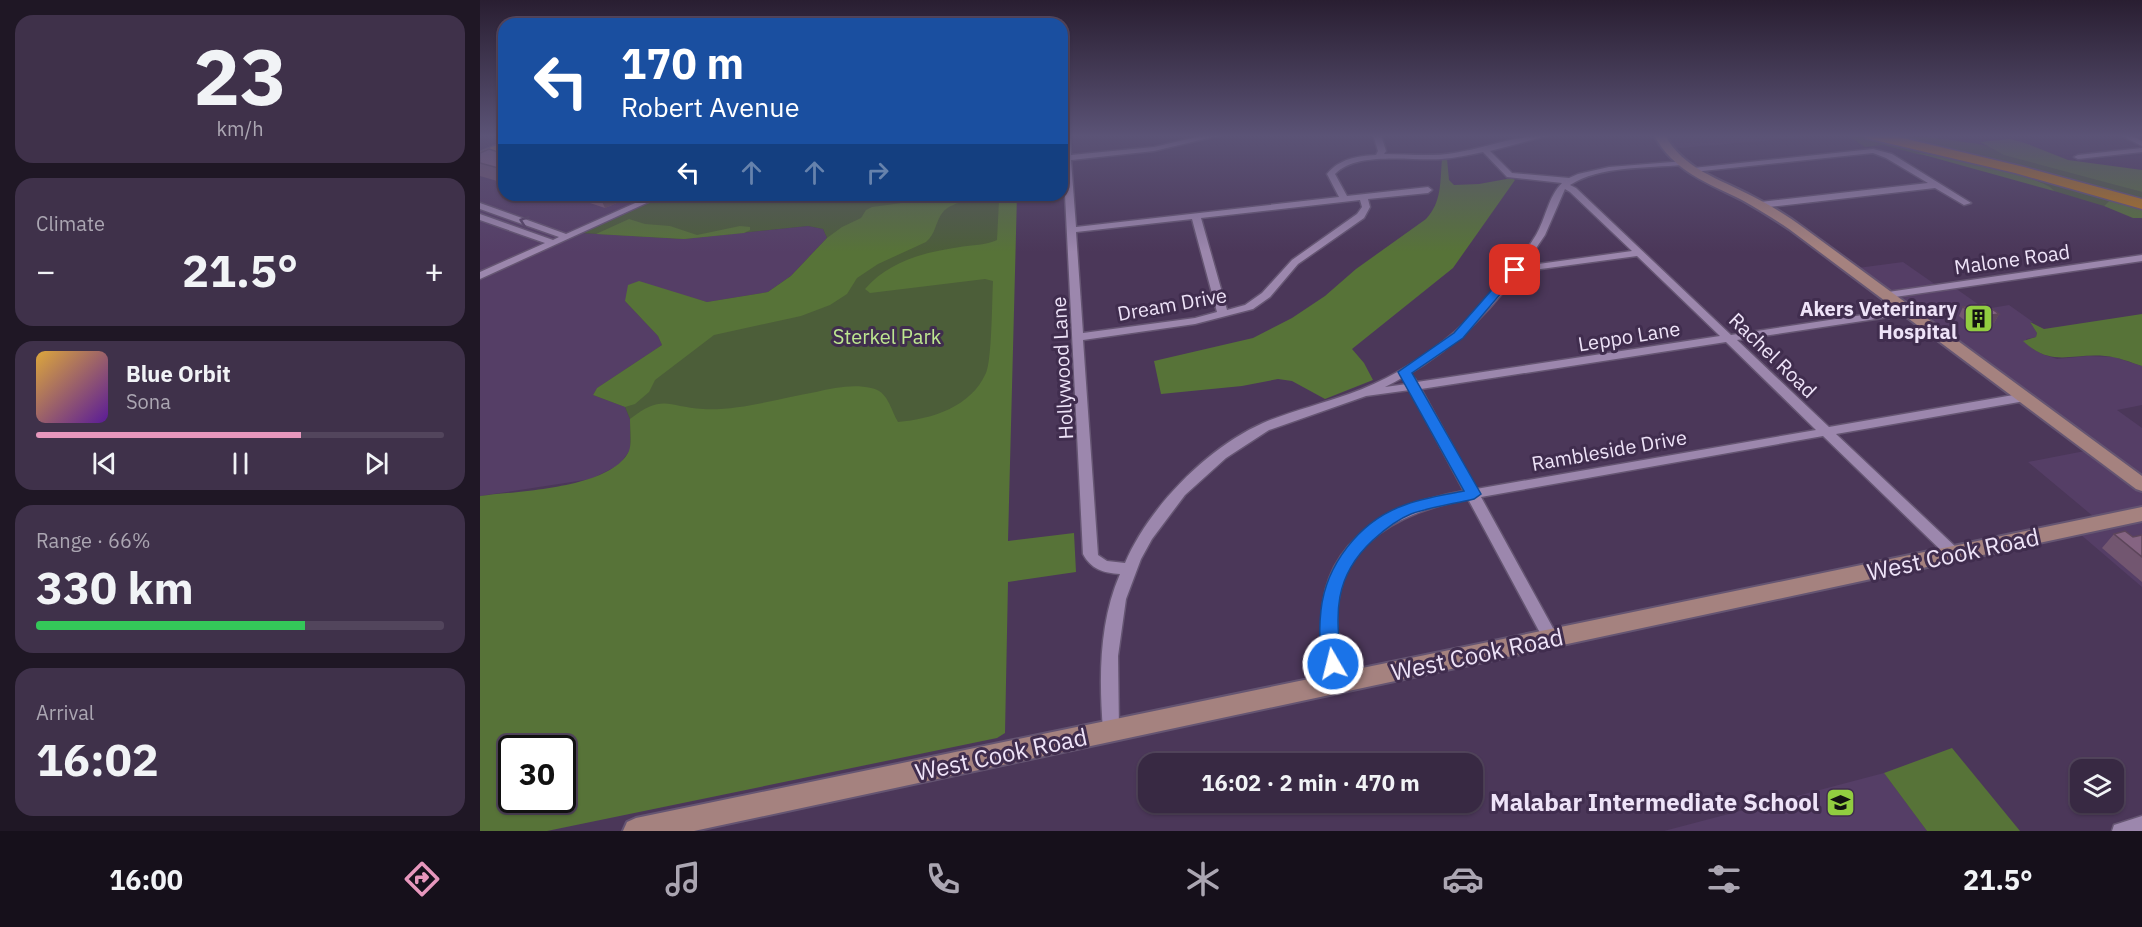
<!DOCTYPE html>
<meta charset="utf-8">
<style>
body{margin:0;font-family:"IBM Plex Sans",sans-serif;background:#3f314a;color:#f1f3f6;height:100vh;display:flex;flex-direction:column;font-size:22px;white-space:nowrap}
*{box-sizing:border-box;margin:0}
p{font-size:20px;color:#aba6b2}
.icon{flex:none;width:33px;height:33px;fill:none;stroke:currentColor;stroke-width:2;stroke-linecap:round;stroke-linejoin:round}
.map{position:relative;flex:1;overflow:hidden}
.drawer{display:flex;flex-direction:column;gap:15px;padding:15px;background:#1f1725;width:480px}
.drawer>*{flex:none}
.hud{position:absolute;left:18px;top:18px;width:570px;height:183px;border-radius:18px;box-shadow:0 2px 4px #0004,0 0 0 2px #52455c;background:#1a4fa0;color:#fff;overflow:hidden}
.tools{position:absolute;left:1590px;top:759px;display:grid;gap:12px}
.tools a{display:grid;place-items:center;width:54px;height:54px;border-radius:12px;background:#382943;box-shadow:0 2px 4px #0004,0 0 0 2px #52455c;font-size:30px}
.speed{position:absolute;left:18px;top:735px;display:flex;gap:12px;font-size:30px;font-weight:700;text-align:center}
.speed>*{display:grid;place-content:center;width:78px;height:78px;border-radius:50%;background:#382943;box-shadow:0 2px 4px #0004,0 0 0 2px #52455c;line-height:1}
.speed .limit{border:3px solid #111;border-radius:9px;background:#fff;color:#111}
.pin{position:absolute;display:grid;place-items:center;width:51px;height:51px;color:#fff;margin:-26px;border-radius:12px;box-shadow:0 3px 9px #0006}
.me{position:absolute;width:66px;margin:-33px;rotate:352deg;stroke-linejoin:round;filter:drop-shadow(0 0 4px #0008)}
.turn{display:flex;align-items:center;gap:21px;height:126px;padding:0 24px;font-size:27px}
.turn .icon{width:78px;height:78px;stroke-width:2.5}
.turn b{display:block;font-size:42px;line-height:51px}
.lanes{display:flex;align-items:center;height:57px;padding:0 24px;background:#0003;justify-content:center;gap:30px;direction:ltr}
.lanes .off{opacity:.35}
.big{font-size:45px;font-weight:800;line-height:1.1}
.drawer .card{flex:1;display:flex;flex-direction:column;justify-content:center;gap:9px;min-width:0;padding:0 21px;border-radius:18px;background:#3f314a}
.drawer .dial{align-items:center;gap:0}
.dial b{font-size:78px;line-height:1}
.song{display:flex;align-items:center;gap:18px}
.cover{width:72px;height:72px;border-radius:9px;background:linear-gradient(135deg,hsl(40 70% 55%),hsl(270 70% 35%))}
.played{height:6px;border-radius:3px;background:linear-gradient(90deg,#e797bd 65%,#52455c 65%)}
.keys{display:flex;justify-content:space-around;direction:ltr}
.heat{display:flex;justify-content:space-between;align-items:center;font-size:33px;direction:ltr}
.charge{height:9px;border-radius:4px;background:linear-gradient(90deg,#34c759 66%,#52455c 0)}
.trip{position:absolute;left:658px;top:753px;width:345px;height:60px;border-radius:18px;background:#382943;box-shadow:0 2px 4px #0004,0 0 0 2px #52455c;font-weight:800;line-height:60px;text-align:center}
.tabs{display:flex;height:96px;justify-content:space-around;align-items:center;background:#16101b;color:#aba6b2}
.tabs .icon{width:42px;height:42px}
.tabs .selected{color:#e797bd}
.tabs b{font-size:27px;color:#f1f3f6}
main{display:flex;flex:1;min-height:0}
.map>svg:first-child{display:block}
.built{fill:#553e66}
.green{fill:#4c5e39}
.forest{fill:#577338;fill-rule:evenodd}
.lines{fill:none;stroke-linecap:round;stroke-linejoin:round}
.street-casing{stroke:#655572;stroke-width:3}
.secondary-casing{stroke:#655572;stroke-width:4}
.primary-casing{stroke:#655572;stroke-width:3}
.highway-casing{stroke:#655572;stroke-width:3}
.street{fill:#9c87ad;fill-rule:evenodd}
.secondary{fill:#a5827f;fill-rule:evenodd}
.primary{fill:#ae7e51;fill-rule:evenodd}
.highway{fill:#ba7814;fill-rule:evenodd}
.wall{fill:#725670}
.shaded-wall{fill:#5d465b}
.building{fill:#856482;stroke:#5d465b;stroke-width:1.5}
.oneway{stroke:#574466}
.route{fill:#1a73e8;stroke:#114b97;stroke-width:1.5}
.labels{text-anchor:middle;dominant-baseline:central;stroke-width:6;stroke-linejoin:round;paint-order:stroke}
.street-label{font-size:20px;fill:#eee3f8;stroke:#402d4e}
.poi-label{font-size:20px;font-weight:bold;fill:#eee3f8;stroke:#402d4e;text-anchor:end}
.park-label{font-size:20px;fill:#bde790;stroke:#402d4e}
.near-street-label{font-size:24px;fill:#eee3f8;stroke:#402d4e}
.near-poi-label{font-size:24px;font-weight:bold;fill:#eee3f8;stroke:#402d4e;text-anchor:end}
</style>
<main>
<section class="drawer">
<div class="card dial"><b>23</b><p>km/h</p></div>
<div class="card"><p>Climate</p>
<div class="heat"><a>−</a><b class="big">21.5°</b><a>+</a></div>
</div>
<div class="card">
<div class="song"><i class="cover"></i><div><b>Blue Orbit</b><p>Sona</p></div></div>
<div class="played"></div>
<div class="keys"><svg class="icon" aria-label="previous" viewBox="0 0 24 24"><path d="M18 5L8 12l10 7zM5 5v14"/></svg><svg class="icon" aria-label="pause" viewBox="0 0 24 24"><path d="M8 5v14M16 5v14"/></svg><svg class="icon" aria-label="next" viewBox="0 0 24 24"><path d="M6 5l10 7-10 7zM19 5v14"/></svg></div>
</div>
<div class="card"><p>Range · 66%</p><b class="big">330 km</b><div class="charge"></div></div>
<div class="card"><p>Arrival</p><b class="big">16:02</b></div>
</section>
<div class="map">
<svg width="1662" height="831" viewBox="0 0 1662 831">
<rect width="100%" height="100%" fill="#4b3759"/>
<g class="built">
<path d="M1184,135H1321L1324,137L1189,149Z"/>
<path d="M24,146V195H184L103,233L204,239L328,226L343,229L347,238L311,276L288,292L227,302L197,294L145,301L178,336L182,345L117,388L113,395L145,407L150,419V450L139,465L111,479L0,496V156Z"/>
<path d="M1423,262L1456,285L1468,283L1505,309L1529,305L1553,322H1550L1557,333L1556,337L1546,339L1553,349L1562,354L1577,359L1608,356L1634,357L1662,366V405L1637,410L1662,428V587L1593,528L1620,522L1548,462L1610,450L1370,269Z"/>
<path d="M1404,773L1447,831H1184Z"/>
</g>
<g class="green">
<path d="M1367,135C1407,135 1444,135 1484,142C1497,144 1503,143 1515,150L1662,192V208L1630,200L1624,206L1574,191L1559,181L1482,161L1437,154L1396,143L1402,145L1385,147Z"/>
<path d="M184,195H523L514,433L151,485L150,419L145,407L194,347L288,292L311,276L347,238L343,229L328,226L204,239L101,233Z"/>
</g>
<g class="forest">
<path d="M1530,139L1545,143L1588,160L1662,170V192L1524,155L1500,142Z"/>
<path d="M1437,153C1459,154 1564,176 1574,191Z"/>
<path d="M962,159H967L969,180L974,185L999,184L1032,178L1035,180L973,268L872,349L884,363L893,380L845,399L812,381L798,379L762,386L681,394L674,361L773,338L812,318L845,296L876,269L946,219C962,202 960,182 962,159Z"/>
<path d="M465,195H537L528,541L594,533L596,572L528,582L525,733L517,738L67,831H0V496C37,491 131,489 149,451C152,443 150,428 150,419C183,393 188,407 223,409C260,411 300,398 336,392C354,388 373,384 391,388C408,391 410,408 418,422C452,419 491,407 506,373C512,360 512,298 513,281L505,279L390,293L385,289C409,261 445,252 480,247C492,245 506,245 517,240L519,200L514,197C500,198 472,201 463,212C455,222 456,234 446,242L398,264L377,278L367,294L350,305L321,316L234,335L175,380L169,392L155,404L145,407L113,395L117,388L182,345L178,336L145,301L148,285L159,281L227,302L288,292L311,276L347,238L362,227L381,218L386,210L392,207L444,200ZM32,748H82V800H32Z"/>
<path d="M1630,200L1662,208V218H1653L1624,206Z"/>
<path d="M149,219L165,224L190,226L217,235L260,226L270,227V230L264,233L204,239L116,234Z"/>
<path d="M1662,314V366C1650,362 1638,357 1625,356C1591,353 1572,368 1543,341L1556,337L1557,333L1550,322L1564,329Z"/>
<path d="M1472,748L1540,831H1447L1404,773Z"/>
</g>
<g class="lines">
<defs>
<g id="street">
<path d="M582,135H590L591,155L674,147L725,135H741L674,151L591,160L596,227L859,197L847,174C859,159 877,156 896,155L898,151L893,135H901L906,151L904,154C927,154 951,157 974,153C1006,148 1037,135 1070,135L1010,151L1032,173L1089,178L1098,174L1129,167L1205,161V165H1202C1168,168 1119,166 1090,185L1096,188L1251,335L1429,308L1434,311L1429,314L1257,340L1349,427L1545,393L1551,397L1545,401L1356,434L1479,550L1481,554L1479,558L1474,559L1469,558L1343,436L1001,497L1079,639L1076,644L1071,645L1066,644L988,499C924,511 858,541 857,616C857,639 861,661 866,684L864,689L858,691L852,689L850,684C846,661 841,639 842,616C845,536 915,503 984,491L930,390L886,396L789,430L746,458L705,495L672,539L661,559L646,599L638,656L639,730L637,735L631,738L625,735L623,730C619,678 619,622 640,574C623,573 611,569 603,554ZM1003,152L1027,177L1082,183C1068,197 1066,218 1056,235C1032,274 1000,312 964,341C936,363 903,382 869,394C841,404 811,411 783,423C727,448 669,507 645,563L627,561L618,555L603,340L715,324L773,309L790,297L818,264L884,218L890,207L888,199L948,193L952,190L948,187L867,196L855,174C877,151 931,161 961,159C975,158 989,155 1003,152ZM1085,189L1090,192L1152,251L1044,266L1065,235ZM880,200L882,207L877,214L812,260L782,293L765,305L747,310L721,218ZM712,219L737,312L715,318L603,333L596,232ZM1157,256L1240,336L937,382L935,379L931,377L925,381L927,384L905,387C961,359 1001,323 1039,272ZM1246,342L1336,430L996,489L941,389Z"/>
<path d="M1640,135H1651L1662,141V146Z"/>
<path d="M1662,148V152L1598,159L1594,157L1598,155Z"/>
<path d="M1393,149L1412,154L1491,203L1484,205L1455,188L1280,208L1276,205L1280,202L1448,183L1406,158L1393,153L1213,172L1209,170L1213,168Z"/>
<path d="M173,195H184L0,279V272L65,243L0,220V214L73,240L79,237L0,209V203L86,234Z"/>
<path d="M1662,255V261L1408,298L1403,295L1408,292Z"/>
<path d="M1662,816V831H1632L1634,825Z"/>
</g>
<g id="secondary">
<path d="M1174,135H1185C1203,169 1240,179 1272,196C1290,205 1308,216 1324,228L1662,476V491L1656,489L1309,229C1294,219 1278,209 1262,200C1228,183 1193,171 1174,135Z"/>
<path d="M1662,507V521L214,831H143L147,822L156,818Z"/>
</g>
<path id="primary" d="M24,142V150L0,160V152Z"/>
<path id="highway" d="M1385,135H1410L1544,167L1662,199V209L1535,173L1386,138Z"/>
</defs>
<use href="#street" class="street-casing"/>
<use href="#secondary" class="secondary-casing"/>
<use href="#primary" class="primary-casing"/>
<use href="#highway" class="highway-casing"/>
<use href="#street" class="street"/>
<use href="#secondary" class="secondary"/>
<use href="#primary" class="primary"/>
<use href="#highway" class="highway"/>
</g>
<g class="wall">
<path d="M0,153L24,154V183L0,176Z"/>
<path d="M91,195H155L125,208L92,197Z"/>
<path d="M1483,307L1519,314L1514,323L1492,326L1479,316Z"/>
<path d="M1634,534L1653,537L1662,535V582L1622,548Z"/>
</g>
<g class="shaded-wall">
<path d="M119,195H155L125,208Z"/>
<path d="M1519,314L1514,323L1492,326L1497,317Z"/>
</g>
<g class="building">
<path d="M9,149L24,154V169H22L0,163V153Z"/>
<path d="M1505,304L1519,314L1497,317L1483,307Z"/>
<path d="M1645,531L1653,537L1662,535V557L1634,534Z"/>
</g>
<defs><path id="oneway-chevron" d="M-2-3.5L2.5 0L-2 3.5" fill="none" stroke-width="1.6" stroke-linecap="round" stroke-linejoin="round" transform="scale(1.5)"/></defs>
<use class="oneway" href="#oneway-chevron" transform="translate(44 221) rotate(-161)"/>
<linearGradient id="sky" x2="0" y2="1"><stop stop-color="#291e31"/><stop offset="0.54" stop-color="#5b5376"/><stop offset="1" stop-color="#5b5376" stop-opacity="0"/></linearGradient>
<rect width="1662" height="252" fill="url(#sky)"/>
<path class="route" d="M1035,266L1041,270L1039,272L983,338L932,373L1001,494L994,499C973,504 950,507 931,514C916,520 904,530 893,540C853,577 855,614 862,664L859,669L853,671L847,669C839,653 839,628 841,610C846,565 879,522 922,506C941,498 964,495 984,491L918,372L974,333L1032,267Z"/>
<defs>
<symbol id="building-square" viewBox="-11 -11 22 22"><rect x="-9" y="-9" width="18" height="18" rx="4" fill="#91cd40" stroke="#402d4e"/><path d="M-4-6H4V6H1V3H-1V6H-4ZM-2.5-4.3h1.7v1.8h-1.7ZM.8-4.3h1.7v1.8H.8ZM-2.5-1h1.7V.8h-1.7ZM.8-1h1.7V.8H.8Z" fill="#111"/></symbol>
<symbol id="school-square" viewBox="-11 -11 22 22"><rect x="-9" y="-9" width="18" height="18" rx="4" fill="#91cd40" stroke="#402d4e"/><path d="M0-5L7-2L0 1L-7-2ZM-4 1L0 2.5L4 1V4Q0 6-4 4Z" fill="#111"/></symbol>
</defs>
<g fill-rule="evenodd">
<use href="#building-square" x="1482" y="302" width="33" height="33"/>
<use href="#school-square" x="1344" y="786" width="33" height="33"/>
</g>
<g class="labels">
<g class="street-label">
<text transform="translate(1532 259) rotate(-8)">Malone Road</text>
<text transform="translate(692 304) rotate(-10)">Dream Drive</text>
<text transform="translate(1149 336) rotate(-9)">Leppo Lane</text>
<text transform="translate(1293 355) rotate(44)">Rachel Road</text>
<text transform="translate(582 368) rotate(-93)">Hollywood Lane</text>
<text transform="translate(1129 450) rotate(-10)">Rambleside Drive</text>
</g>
<g class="poi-label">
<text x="1477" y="308">Akers Veterinary<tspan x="1477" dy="23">Hospital</tspan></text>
</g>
<g class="park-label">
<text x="407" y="336">Sterkel Park</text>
</g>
<g class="near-street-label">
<text transform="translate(1473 554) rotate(-12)">West Cook Road</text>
<text transform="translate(997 654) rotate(-12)">West Cook Road</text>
<text transform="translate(521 754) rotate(-12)">West Cook Road</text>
</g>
<g class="near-poi-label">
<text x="1339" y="802">Malabar Intermediate School</text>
</g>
</g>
</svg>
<div class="tools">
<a><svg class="icon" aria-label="layers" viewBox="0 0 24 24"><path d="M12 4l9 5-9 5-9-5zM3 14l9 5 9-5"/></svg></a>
</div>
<div class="speed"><div class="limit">30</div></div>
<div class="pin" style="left:1035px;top:270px;background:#d93025"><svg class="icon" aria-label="arrive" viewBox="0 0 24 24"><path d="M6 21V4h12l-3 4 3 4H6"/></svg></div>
<svg class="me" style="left:853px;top:664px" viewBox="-20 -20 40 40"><circle r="17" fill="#1a73e8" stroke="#fff" stroke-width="3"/><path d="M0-11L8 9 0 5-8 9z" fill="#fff"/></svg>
<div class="trip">16:02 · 2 min · 470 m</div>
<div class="hud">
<div class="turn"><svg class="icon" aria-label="left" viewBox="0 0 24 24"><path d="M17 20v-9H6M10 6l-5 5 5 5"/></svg><div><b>170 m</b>Robert Avenue</div></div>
<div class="lanes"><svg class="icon" aria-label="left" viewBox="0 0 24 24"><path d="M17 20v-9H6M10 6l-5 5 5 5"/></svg><svg class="icon off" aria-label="ahead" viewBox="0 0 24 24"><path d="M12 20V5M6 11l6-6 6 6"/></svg><svg class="icon off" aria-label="ahead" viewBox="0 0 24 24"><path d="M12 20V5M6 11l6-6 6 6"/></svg><svg class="icon off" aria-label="right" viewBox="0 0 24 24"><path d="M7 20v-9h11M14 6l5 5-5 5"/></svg></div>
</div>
</div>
</main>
<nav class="tabs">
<b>16:00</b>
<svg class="icon selected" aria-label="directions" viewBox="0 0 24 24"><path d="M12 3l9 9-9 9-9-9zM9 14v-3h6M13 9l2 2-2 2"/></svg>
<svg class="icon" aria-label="music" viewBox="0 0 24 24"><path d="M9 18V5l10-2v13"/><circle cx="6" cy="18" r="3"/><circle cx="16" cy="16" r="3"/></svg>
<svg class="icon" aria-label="phone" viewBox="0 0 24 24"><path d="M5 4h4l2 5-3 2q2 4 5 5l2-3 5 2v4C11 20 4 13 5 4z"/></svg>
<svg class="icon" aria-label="climate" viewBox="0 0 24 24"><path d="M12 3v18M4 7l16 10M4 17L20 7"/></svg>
<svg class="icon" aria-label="car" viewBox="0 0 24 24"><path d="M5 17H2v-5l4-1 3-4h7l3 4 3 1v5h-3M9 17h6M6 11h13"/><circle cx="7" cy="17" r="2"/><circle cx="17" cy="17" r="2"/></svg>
<svg class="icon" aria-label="filters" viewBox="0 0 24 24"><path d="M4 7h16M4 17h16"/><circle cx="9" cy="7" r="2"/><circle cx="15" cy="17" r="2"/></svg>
<b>21.5°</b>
</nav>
